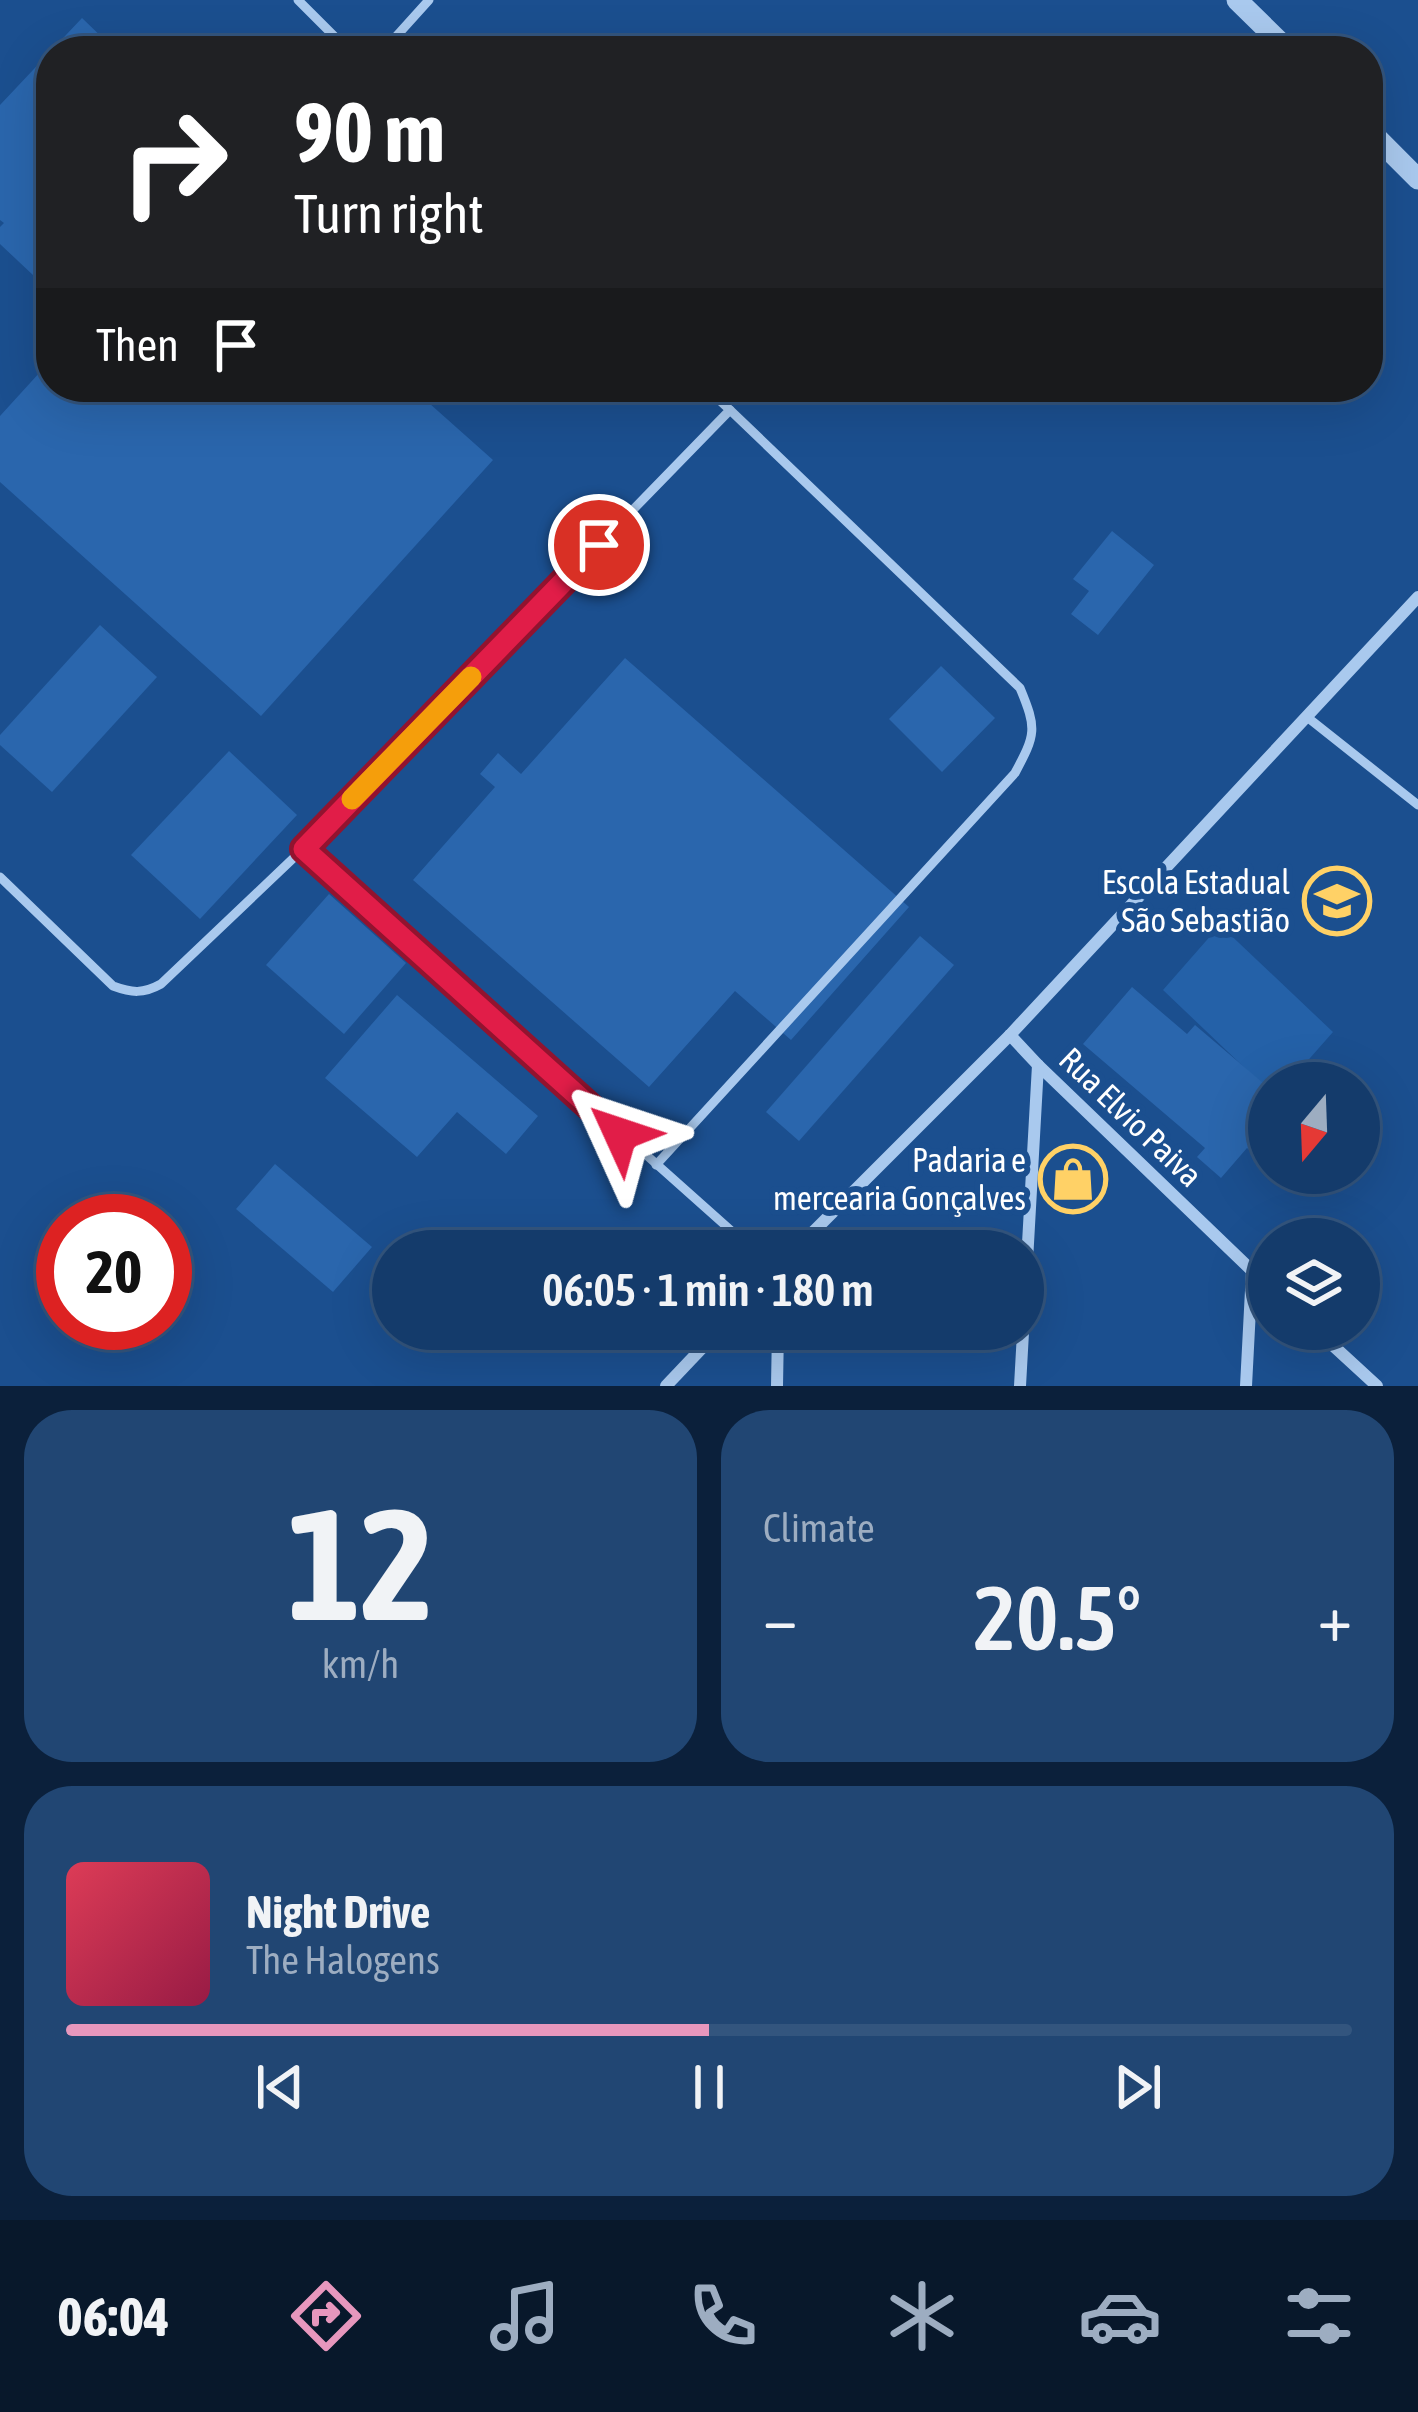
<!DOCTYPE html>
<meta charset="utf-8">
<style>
body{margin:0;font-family:"Asap Condensed",sans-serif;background:#214673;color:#f1f3f6;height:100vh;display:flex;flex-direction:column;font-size:45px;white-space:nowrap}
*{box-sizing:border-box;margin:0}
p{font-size:39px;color:#9dadc1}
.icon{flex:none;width:66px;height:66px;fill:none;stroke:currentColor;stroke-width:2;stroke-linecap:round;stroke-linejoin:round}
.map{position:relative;height:1386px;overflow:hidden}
.drawer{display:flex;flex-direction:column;gap:24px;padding:24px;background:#0b203b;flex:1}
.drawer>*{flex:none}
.banner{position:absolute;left:36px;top:36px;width:1347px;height:366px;border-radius:48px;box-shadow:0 12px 48px #0002,0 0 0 3px #33557e;background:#202124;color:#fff;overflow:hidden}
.needle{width:78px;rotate:199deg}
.buttons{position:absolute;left:1248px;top:1062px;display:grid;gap:24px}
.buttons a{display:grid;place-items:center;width:132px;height:132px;border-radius:50%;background:#143b6b;box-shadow:0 12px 48px #0002,0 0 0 3px #33557e;font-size:60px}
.speed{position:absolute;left:36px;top:1194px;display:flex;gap:24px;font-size:60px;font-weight:700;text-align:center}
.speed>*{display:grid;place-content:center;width:156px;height:156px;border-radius:50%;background:#143b6b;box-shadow:0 12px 48px #0002,0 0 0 3px #33557e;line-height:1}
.speed .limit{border:18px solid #d22;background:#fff;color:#111}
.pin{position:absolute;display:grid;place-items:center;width:102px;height:102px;color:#fff;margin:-51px;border:6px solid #fff;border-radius:50%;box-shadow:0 3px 12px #0007}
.me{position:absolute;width:132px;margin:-66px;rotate:312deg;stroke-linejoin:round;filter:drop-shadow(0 0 9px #0008)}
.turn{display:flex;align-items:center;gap:42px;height:252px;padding:0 60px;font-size:54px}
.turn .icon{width:156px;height:156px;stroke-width:2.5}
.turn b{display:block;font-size:84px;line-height:102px}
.then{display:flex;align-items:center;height:114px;padding:0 60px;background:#0003;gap:24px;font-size:45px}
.big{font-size:90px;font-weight:600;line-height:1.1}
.drawer .widget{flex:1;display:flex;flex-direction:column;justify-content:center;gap:18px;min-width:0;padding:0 42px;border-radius:48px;background:#214673}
.drawer .dial{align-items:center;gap:0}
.dial b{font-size:156px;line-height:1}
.song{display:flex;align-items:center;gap:36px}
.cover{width:144px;height:144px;border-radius:18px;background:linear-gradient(135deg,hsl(350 70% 55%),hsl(340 70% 35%))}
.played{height:12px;border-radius:6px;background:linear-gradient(90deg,#e797bd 50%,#33557e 50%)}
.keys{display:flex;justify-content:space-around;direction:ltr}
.heat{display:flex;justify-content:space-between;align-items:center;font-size:66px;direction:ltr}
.drawer .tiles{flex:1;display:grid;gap:24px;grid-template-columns:1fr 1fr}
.widget:last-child{grid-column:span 2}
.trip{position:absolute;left:372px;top:1230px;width:672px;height:120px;border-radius:60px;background:#143b6b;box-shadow:0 12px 48px #0002,0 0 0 3px #33557e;font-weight:600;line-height:120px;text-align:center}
.dock{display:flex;height:192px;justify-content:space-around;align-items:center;background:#08182b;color:#9dadc1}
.dock .icon{width:84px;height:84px}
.dock .on{color:#e797bd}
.dock b{font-size:54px;color:#f1f3f6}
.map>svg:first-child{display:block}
.green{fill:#2461a8}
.building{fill:#2a66ad}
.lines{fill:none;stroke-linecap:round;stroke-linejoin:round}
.service{stroke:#a9c9ee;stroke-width:9}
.minor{stroke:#a9c9ee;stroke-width:12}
.tertiary{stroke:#a9c9ee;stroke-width:21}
.route-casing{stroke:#92132f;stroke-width:30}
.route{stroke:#e11d48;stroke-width:21}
.slow{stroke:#f59e0b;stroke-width:21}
.labels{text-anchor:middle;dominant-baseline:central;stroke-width:12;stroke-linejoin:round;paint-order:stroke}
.poi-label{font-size:33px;fill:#fff;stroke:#1b4f8f;text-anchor:end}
.street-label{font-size:33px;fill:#fff;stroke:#1b4f8f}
</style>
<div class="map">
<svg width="1418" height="1386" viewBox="0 0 1418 1386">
<rect width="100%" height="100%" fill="#1b4f8f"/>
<path class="green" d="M1220,925L1333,1032L1288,1083H1269V1091L1163,990Z"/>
<g class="building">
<path d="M82,18L110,45L120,35L138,51H51V258L34,276L0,244V227L4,223L0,220V105Z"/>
<path d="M51,360V387H411L493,460L261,716L0,482V416Z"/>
<path d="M1112,531L1154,565L1098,635L1071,614L1089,591L1073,579Z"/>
<path d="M100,625L157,677L52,792L0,745V735Z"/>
<path d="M625,658L909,907L791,1040L735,991L649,1087L413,880L495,787L480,774L498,753L521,774Z"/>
<path d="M941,666L995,718L942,772L889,719Z"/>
<path d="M229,751L297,815L200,919L131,855Z"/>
<path d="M329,894L406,963L344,1034L266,965Z"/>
<path d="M920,936L954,965L799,1141L766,1112Z"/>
<path d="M1132,987L1187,1034L1195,1025L1269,1088V1156L1264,1162L1247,1148L1221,1178L1197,1157L1205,1148L1083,1044Z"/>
<path d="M397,995L538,1116L506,1154L457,1112L417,1157L325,1078Z"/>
<path d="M275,1164L372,1247L333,1292L236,1209Z"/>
</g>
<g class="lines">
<g class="service">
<path d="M298,0L349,51"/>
<path d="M383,51L429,0"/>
<path d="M1307,717L1418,805"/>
<path d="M303,849L730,410L705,387"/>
<path d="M0,877L113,986C132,993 143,994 161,984L303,849L754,1251"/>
<path d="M656,1165L1015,773C1036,734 1037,729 1020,688L730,410"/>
</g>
<g class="minor">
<path d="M1010,1035L1038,1065L1269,1287"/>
<path d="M794,1251L1010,1035L1418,597"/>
<path d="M1315,1329L1377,1386"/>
<path d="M666,1386L720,1329"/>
<path d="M777,1386L778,1329"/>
<path d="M1020,1386L1038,1065"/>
<path d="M1246,1386L1252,1271"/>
</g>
<g class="tertiary">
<path d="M1237,0L1289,51"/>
<path d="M1368,129L1418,179"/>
</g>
</g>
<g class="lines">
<defs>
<path id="route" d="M599,545L304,849L620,1134"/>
</defs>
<use href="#route" class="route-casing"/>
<use href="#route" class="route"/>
<path class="slow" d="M352,799L471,677"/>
</g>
<defs>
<symbol id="school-ring" viewBox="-11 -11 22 22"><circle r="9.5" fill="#1b4f8f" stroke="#ffd166" stroke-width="1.5"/><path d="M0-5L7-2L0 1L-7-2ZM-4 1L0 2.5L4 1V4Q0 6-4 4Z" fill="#ffd166"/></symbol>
<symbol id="shop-ring" viewBox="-11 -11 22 22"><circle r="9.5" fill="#1b4f8f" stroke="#ffd166" stroke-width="1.5"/><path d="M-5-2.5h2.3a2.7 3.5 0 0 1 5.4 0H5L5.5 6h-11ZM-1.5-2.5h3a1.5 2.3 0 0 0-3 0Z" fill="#ffd166"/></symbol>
</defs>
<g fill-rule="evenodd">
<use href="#school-ring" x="1299" y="863" width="76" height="76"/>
<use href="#shop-ring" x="1035" y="1141" width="76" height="76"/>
</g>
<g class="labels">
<g class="poi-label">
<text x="1290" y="882">Escola Estadual<tspan x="1290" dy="38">São Sebastião</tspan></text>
<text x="1026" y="1160">Padaria e<tspan x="1026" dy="38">mercearia Gonçalves</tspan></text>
</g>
<g class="street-label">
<text transform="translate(1131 1117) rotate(44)">Rua Elvio Paiva</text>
</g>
</g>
</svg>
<div class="buttons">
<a><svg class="needle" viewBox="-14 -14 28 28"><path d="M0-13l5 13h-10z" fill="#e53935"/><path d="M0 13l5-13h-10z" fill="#9dadc1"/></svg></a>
<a><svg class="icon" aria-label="layers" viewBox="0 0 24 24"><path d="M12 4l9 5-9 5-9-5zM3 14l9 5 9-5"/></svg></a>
</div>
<div class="speed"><div class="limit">20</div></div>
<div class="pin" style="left:599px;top:545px;background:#d93025"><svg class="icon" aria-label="arrive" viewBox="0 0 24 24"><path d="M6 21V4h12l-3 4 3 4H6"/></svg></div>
<svg class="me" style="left:620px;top:1134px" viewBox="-20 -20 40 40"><path d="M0-17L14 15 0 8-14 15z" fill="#e11d48" stroke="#fff" stroke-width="4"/></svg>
<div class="trip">06:05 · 1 min · 180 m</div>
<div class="banner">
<div class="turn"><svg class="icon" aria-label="right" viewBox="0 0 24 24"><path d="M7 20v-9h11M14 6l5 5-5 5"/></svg><div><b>90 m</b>Turn right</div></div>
<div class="then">Then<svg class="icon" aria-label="arrive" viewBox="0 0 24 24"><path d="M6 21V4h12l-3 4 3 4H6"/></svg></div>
</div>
</div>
<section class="drawer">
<div class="tiles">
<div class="widget dial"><b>12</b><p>km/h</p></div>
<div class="widget"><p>Climate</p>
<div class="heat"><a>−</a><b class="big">20.5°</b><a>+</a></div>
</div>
<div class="widget">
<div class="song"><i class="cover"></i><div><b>Night Drive</b><p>The Halogens</p></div></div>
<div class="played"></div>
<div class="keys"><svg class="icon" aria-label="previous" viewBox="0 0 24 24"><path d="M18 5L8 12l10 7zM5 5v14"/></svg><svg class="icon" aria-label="pause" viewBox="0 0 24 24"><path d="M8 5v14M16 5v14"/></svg><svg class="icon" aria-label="next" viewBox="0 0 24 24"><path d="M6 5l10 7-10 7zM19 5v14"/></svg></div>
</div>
</div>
</section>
<nav class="dock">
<b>06:04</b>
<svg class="icon on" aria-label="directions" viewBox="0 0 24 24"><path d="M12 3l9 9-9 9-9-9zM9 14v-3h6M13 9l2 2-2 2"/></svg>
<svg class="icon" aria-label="music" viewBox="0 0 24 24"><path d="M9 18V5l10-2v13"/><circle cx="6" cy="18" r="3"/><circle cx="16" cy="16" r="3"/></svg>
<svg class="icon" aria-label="phone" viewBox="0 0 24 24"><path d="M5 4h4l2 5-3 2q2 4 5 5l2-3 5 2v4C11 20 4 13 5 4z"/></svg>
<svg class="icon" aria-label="climate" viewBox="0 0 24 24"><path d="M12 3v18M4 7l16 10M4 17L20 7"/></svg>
<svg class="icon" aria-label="car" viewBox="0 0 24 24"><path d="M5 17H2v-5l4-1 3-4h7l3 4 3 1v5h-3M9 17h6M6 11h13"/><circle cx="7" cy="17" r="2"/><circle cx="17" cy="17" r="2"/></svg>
<svg class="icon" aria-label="filters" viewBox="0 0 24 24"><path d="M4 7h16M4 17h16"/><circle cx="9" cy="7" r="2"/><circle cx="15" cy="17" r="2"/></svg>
</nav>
